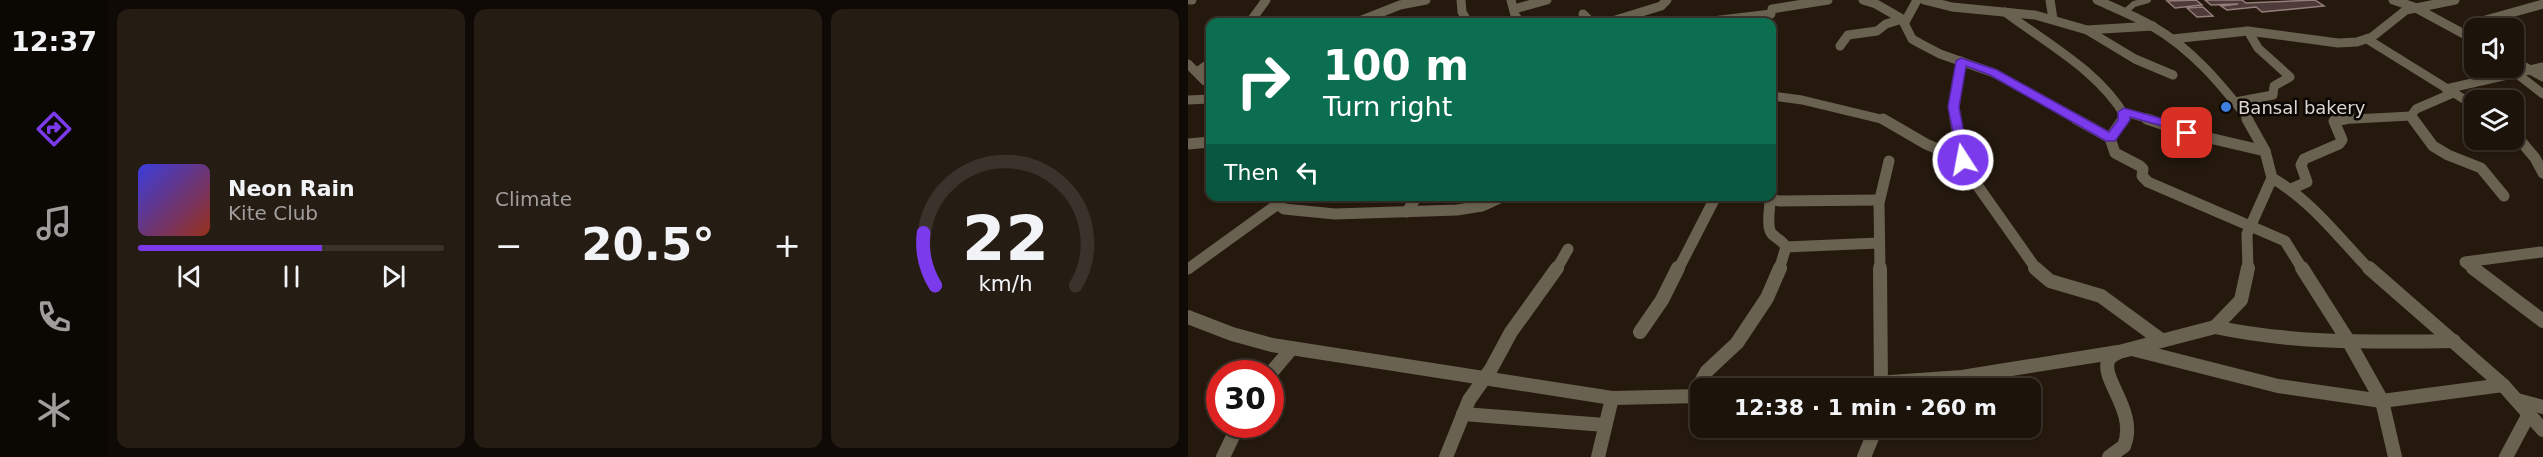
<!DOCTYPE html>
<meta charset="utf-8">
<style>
body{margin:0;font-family:"DejaVu Sans",sans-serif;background:#251c13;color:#f1f3f6;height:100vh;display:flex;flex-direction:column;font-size:22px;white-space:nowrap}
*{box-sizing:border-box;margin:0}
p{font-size:20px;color:#a09e9c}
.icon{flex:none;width:33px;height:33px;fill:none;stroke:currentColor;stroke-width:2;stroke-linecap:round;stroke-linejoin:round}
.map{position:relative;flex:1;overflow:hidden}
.details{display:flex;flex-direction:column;gap:9px;padding:9px;background:#0f0a06;width:1080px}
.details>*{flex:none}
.top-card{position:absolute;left:18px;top:18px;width:570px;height:183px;border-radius:12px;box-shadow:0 2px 4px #0004,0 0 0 2px #3a322b;background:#0b6e4f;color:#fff;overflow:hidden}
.tools{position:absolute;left:1276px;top:18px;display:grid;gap:12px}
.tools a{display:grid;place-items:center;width:60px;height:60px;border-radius:12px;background:#1c130a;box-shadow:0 2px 4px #0004,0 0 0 2px #3a322b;font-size:30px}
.speed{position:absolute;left:18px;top:360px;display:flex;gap:12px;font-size:30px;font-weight:700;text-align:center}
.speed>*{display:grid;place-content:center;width:78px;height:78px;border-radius:50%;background:#1c130a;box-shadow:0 2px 4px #0004,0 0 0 2px #3a322b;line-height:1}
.speed .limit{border:9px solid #d22;background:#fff;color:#111}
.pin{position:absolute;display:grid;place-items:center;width:51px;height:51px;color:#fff;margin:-26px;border-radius:12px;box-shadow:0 3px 9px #0006}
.me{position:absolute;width:66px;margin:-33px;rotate:349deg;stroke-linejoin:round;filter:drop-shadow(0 0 4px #0008)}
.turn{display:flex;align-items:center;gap:21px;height:126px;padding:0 18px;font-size:27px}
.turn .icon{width:78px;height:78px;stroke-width:2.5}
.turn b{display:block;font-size:42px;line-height:51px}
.then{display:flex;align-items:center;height:57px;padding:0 18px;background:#0003;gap:12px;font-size:22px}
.big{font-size:45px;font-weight:600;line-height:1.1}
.details .tile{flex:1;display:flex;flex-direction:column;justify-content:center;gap:9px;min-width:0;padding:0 21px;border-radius:12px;background:#251c13}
.details .dial{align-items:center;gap:0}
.dial svg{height:156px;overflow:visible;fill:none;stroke:#3a322b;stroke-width:7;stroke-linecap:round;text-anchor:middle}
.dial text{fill:#f1f3f6;stroke:none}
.song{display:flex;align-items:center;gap:18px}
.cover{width:72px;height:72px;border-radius:9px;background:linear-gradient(135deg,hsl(240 70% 55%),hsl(10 70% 35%))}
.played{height:6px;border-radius:3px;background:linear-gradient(90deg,#7c3aed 60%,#3a322b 60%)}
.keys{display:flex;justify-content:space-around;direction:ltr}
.heat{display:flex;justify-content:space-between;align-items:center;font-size:33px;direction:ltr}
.details .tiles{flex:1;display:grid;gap:9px;grid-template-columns:repeat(3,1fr)}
.trip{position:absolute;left:502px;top:378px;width:351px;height:60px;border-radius:12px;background:#1c130a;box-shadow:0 2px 4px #0004,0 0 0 2px #3a322b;font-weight:600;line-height:60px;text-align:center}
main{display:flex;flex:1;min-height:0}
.tabs{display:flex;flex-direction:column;width:108px;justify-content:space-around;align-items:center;background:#0b0804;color:#a09e9c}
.tabs .icon{width:42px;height:42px}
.tabs .selected{color:#7c3aed}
.tabs b{font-size:27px;color:#f1f3f6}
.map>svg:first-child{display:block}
.building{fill:#4e3b39;stroke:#947e7b;stroke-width:1.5}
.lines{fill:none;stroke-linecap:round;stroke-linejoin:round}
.service{stroke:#6a6250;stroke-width:6}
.minor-far2{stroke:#6a6250;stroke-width:9}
.minor-far1{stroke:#6a6250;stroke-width:11}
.minor{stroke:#6a6250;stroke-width:14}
.route{fill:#7c3aed;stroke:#51269a;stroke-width:1.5}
.shop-dot{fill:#3f7fe0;stroke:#0a0603;stroke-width:2}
.labels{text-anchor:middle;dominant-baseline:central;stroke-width:5;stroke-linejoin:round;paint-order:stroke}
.poi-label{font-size:18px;fill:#ded5ce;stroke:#0a0603;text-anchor:start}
</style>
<main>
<nav class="tabs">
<b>12:37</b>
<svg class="icon selected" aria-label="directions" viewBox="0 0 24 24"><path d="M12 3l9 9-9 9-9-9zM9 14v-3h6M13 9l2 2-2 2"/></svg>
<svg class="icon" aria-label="music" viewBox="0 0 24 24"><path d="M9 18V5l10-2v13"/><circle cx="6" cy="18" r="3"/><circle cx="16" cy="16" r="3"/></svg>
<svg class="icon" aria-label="phone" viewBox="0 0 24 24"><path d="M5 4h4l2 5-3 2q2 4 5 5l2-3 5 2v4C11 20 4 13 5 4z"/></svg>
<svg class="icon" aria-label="climate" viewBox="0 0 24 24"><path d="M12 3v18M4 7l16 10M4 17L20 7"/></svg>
</nav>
<section class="details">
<div class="tiles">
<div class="tile">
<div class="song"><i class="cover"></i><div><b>Neon Rain</b><p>Kite Club</p></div></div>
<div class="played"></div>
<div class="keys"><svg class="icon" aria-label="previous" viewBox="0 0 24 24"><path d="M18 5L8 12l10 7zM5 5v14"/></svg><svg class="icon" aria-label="pause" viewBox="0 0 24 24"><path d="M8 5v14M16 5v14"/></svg><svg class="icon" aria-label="next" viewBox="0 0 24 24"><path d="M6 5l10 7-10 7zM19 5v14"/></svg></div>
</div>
<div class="tile"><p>Climate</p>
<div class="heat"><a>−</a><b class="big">20.5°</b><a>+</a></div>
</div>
<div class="tile dial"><svg viewBox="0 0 100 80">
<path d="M14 69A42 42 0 1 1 86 69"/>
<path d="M14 69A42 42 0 0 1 8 42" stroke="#7c3aed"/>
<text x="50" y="56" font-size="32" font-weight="700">22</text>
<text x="50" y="72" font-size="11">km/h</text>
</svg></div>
</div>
</section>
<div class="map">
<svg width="1355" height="457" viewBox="0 0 1355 457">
<rect width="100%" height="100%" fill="#25190e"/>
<g class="building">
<path d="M1008,0L1014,5L987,8L979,1Z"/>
<path d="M1017,0H1054L1058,3L1127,0L1136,6L1074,12L1068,7L1039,10L1033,6L1050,4L1023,5Z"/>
<path d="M1015,7L1025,16L1009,17L999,8Z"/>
</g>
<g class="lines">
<path class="service" d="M938,11L946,4L960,0"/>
<g class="minor-far2">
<path d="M0,0H4"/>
<path d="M273,0L274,12L280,22"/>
<path d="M323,0L327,15L332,22"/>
<path d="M675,0L688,4L714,19L724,39L731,43L752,54L806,73L891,120"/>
<path d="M736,0L764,7L847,15L899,30L965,26"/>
<path d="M862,0L865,19"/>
<path d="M909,0C927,8 947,16 964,26C1004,49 1033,84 1061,120"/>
<path d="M1205,0L1226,7L1287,40"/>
<path d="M326,9L359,0"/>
<path d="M584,9L640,0"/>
<path d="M817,12C858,43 911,71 937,116L934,120"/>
<path d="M395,14L403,22"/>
<path d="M1294,21L1355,4"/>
<path d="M62,22L78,0"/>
<path d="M169,22L212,5L238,0"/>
<path d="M421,22L473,6L479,0"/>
<path d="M516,22L583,14"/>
<path d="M717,22L729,0"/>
<path d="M899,30L947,59L985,75"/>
<path d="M984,39L1060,31L1150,43L1169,42L1184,37L1218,10L1267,0"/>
<path d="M1179,39L1287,106"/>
<path d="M652,46L660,35L689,31L698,24L714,19"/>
<path d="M1326,61L1355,77"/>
<path d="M0,64L17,81L22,82"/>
<path d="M9,72L22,63"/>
<path d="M1328,73L1355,94"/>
<path d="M1258,89L1355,67"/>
<path d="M584,96L614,100L697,120"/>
<path d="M0,100L22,99"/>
<path d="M1047,102L1085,95L1086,86L1102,77L1070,48L1060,31"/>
<path d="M936,112L965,120"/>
<path d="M767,120L765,107L773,61"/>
<path d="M1147,120L1223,116"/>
<path d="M1226,120L1223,116L1228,109L1265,93"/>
</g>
<g class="minor-far1">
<path d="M695,119L738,144L775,160"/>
<path d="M767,119L775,160L782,175L849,270"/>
<path d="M888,119L922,138L927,153L952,166L955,169L954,176L960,182L1097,241L1115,270"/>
<path d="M959,119L1000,133L1077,151"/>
<path d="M1059,119L1077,151L1084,178L1059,234L1060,270"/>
<path d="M1225,119L1245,146L1260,155L1293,168L1316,196"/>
<path d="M1326,133L1347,158L1355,173"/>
<path d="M922,138L935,119"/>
<path d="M0,144L22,142"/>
<path d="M1084,178C1123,200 1151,238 1182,270"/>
<path d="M1103,189L1119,182L1113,165L1116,159L1151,144L1154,140L1146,121L1157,119"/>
<path d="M91,196L90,204L96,209L147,214L269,210L294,206L316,196"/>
<path d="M570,196L591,201L691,200"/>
<path d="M582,200C582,209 578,227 584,234C589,239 594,240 598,247L591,270"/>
<path d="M219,212L229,196"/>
<path d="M598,247L690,243"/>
<path d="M0,269L90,204"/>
<path d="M368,270L380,249"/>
<path d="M490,270L528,196"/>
<path d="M692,270L691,203L701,161"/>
<path d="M1287,270L1277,262L1353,252"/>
</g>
<g class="minor">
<path d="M692,268L693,388"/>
<path d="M847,268L862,281L913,296L973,340"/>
<path d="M1114,268L1161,342L1194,401L1207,457"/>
<path d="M1181,268L1315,385L1355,430"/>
<path d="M1285,268L1355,321"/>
<path d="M0,317L44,334L84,345L424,398L513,396"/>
<path d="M1027,327C1106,344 1185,342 1266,341"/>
<path d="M452,332L474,300L490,268"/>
<path d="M944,349L1090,386L1194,401L1315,385"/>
<path d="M82,374L104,348"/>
<path d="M617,388L774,377L930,352"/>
<path d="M505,396L519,371L549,343L579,298L592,268"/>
<path d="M1329,400L1355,407"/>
<path d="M275,414L417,425"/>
<path d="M35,457L51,424"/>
<path d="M258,457L281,400L303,369L323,332L369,268"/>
<path d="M410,457L424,398"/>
<path d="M676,457L688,428"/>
<path d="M921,457L936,446C950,412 913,380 920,361C922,356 927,354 931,352L1027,327L1053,300L1060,268"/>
<path d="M1318,457L1341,414"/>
</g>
</g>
<path class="route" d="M773,58L809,70L921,132L930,120V112L936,108L986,122L1005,133L999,137L978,127L942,117V120L927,141H918L802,75L778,66L771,107L781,160L779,163H771L760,107L768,61Z"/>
<circle class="shop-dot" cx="1038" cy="107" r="6"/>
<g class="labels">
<g class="poi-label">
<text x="1050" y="107">Bansal bakery</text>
</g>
</g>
</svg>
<div class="tools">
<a><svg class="icon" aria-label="sound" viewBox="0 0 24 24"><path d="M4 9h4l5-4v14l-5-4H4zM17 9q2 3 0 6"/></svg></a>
<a><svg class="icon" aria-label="layers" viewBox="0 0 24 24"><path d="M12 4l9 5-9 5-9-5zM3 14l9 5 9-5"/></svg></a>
</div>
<div class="speed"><div class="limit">30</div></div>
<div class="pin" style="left:999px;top:133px;background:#d93025"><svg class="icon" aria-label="arrive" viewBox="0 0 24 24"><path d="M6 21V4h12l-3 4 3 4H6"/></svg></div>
<svg class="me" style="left:775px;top:160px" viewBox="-20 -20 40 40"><circle r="17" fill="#7c3aed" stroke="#fff" stroke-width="3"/><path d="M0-11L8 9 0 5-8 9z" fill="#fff"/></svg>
<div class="trip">12:38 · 1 min · 260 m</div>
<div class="top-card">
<div class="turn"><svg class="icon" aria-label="right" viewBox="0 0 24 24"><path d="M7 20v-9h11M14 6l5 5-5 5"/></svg><div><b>100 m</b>Turn right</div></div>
<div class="then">Then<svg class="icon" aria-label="left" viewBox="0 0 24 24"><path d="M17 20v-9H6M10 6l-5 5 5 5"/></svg></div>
</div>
</div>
</main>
